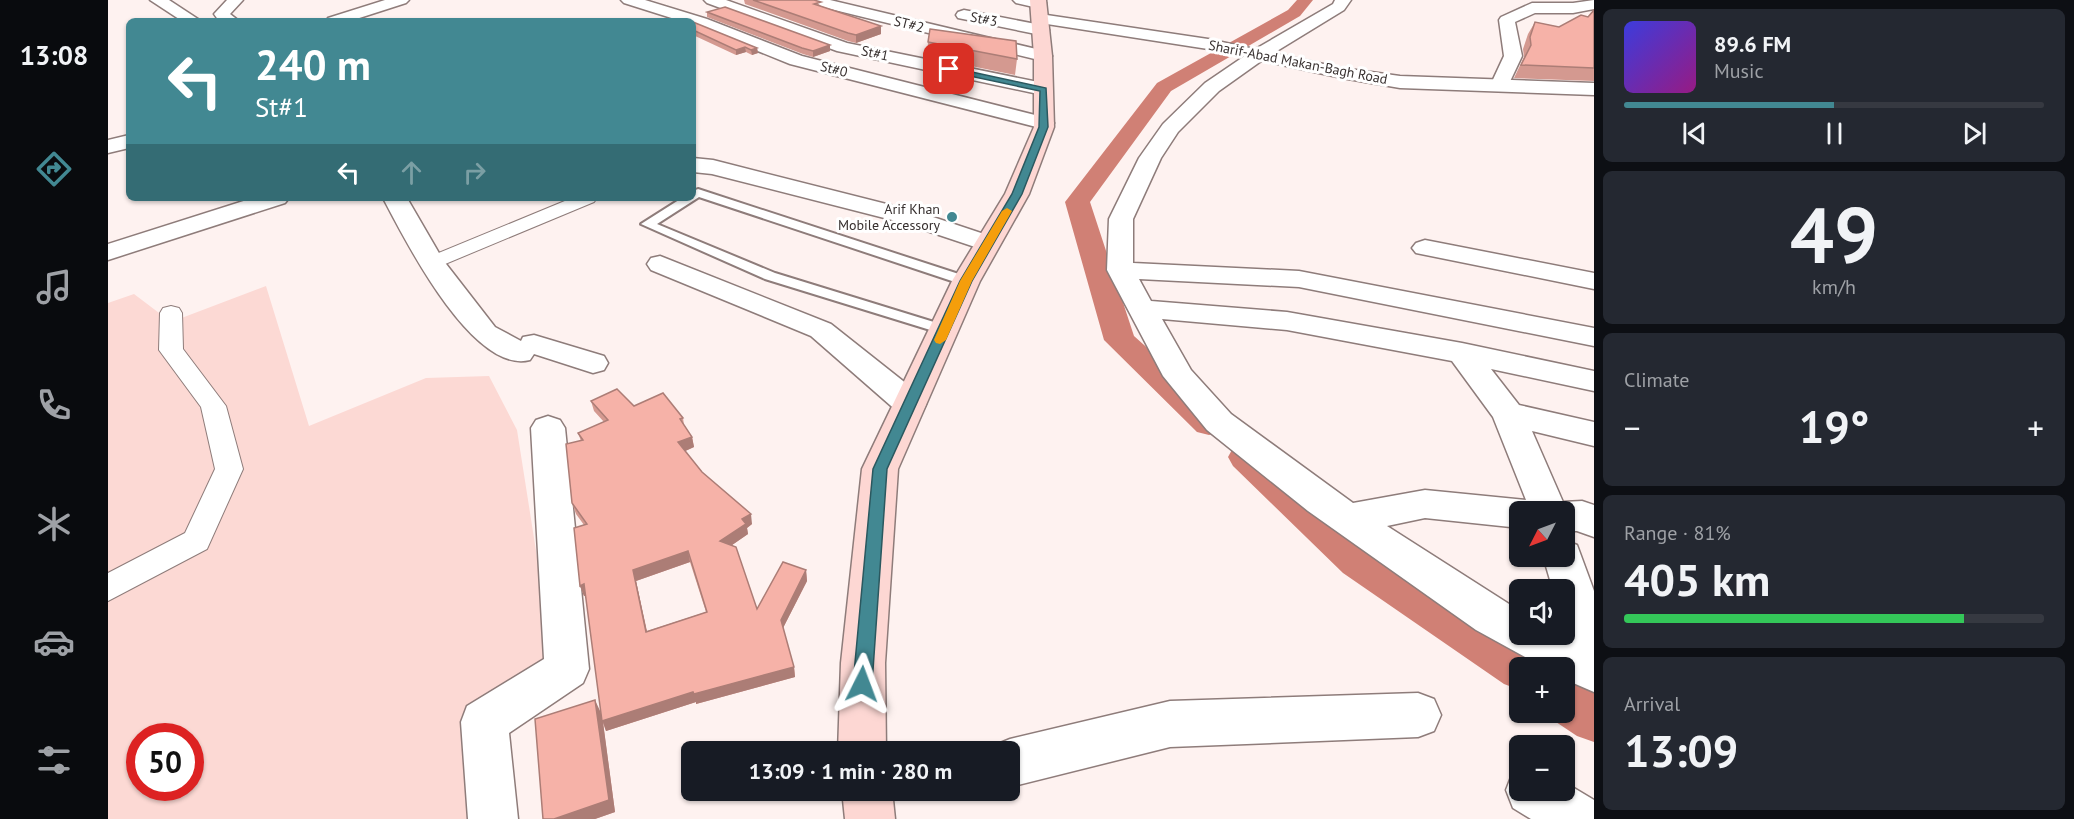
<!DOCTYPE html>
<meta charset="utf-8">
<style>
body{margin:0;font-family:"PT Sans",sans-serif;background:#242831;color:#f1f3f6;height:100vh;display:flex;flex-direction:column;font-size:22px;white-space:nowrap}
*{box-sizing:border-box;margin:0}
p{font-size:20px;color:#9ea1a6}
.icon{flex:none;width:33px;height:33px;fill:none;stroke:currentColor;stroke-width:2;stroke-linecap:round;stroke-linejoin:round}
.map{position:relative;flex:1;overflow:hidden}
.panel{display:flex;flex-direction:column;gap:9px;padding:9px;background:#0d0f14;width:480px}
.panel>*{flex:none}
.top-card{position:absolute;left:18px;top:18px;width:570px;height:183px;border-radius:9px;box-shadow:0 2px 4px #0004;background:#428892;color:#fff;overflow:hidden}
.needle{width:39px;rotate:228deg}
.buttons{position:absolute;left:1401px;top:501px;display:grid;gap:12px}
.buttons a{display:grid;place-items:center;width:66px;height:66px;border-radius:9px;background:#171b24;box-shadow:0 2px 4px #0004;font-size:30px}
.speed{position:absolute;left:18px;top:723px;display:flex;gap:12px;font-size:30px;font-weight:700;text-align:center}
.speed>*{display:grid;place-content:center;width:78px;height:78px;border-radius:50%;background:#171b24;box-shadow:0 2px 4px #0004;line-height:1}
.speed .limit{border:9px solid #d22;background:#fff;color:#111}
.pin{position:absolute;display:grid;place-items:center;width:51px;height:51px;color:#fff;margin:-26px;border-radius:12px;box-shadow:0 3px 9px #0006}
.me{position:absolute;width:66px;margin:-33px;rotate:3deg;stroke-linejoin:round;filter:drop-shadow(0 0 4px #0008)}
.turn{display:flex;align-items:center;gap:21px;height:126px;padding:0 30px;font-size:27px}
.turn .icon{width:78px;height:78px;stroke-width:2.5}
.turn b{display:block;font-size:42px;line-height:51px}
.lanes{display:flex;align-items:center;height:57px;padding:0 30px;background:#0003;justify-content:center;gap:30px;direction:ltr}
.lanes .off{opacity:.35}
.big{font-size:45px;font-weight:600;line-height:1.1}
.panel .card{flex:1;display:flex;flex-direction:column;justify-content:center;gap:9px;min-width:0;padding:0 21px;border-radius:9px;background:#242831}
.panel .dial{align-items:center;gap:0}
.dial b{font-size:78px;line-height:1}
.song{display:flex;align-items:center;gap:18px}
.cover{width:72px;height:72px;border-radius:9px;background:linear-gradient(135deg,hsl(240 70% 55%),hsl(310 70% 35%))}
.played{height:6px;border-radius:3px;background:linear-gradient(90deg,#428892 50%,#363941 50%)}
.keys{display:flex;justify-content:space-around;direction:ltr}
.heat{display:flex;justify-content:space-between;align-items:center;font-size:33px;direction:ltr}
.charge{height:9px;border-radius:4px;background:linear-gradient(90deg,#34c759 81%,#363941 0)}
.trip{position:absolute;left:573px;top:741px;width:339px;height:60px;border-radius:9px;background:#171b24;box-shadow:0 2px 4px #0004;font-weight:600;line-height:60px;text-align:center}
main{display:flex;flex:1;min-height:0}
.dock{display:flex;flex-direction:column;width:108px;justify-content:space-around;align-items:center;background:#090b0e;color:#9ea1a6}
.dock .icon{width:42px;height:42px}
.dock .active{color:#428892}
.dock b{font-size:27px;color:#f1f3f6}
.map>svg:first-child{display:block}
.green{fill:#fcd9d4;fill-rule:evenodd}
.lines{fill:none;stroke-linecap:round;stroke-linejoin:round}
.canal{fill:#d08075;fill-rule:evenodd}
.service-casing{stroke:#8e7c7a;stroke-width:4}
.pedestrian-casing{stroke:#8e7c7a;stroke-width:2}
.minor-casing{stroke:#8e7c7a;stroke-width:3}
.tertiary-casing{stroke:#8e7c7a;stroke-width:3}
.secondary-casing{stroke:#8e7c7a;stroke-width:3}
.service{fill:#fff;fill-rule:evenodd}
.pedestrian{fill:#fff;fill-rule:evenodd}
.minor{fill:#fff;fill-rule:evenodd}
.tertiary{fill:#fff;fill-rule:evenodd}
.secondary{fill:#fdd7d3;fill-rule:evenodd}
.wall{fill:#d49990;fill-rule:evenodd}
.shaded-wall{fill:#ac7d76}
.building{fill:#f6b2a8;stroke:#ac7d76;stroke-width:1.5;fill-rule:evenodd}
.route{fill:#428892;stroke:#2b585f;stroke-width:1.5}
.slow{fill:#f59e0b}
.poi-dot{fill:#428892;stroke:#fff;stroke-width:2}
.labels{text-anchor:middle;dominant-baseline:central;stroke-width:6;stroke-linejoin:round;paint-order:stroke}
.far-street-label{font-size:14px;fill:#383130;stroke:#fff}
.far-poi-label{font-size:14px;fill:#383130;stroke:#fff;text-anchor:end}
</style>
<main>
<nav class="dock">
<b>13:08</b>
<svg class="icon active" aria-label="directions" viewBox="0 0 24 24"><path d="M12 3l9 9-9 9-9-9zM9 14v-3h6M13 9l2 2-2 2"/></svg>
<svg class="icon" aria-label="music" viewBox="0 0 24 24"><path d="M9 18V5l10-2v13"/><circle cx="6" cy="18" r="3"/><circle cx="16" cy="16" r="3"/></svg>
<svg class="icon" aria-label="phone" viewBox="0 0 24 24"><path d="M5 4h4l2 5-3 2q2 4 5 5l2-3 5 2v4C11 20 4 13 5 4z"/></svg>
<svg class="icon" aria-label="climate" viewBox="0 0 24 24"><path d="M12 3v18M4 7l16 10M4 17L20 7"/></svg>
<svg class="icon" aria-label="car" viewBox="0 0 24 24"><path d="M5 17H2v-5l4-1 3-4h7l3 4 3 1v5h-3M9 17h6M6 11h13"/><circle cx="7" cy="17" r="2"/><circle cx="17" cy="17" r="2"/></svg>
<svg class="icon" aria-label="filters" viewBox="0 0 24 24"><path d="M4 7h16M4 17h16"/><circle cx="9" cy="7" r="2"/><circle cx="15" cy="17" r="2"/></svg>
</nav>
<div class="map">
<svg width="1486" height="819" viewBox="0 0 1486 819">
<rect width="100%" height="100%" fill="#fef2f0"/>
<path class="green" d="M158,286L201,426L318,378L381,376L409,430L434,589L441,662L353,717L366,819H0V303L26,294L63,322ZM32,736H82V788H32Z"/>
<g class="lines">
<g class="canal">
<path d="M1189,0H1205L1192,16L1063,91L982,202L1026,336L1113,414L1119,423L1113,432L1101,435L1089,432L996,340L957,202L1049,83L1180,10Z"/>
<path d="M1138,444L1151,448L1265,549L1428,654L1435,668H1412V690L1396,684L1235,573L1125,466L1120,457L1125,448Z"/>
<path d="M1456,678L1486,692V742L1469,736L1439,716L1438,712H1456Z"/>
</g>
<defs>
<path id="service" d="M590,189L863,278L865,281L863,284H853L591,197L549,224L667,273L842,327L844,330L837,334L832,333L657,279L533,224L574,198H585V191Z"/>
<g id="pedestrian">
<path d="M464,198H489L486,202L330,267L323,269L316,267L313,263L316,259Z"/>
<path d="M63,306L71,308L74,313L75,349L118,406L135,469L99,549L0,601V573L77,533L107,469L93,407L51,350L52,313L55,308Z"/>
</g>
<g id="minor">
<path d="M42,0H61L93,21H74Z"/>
<path d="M119,0H135L122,14L131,21H111L106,14Z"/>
<path d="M277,0H301L298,3L242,21H218L220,18Z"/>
<path d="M513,0H537L599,19L694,56L943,119L946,123L943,127L936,129L682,64L585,25V21H573L516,3Z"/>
<path d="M596,0H618L739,43L935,83L942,85L944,89L942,93L935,95L729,51L599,3Z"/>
<path d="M695,0H722L941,52L944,56L941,60L935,61L698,3Z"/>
<path d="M905,0H936L938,3L930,8L908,3Z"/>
<path d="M1227,0H1243L1236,10L1156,59L1111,91L1070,132L1053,158L1025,219V263L1191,271L1486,328V346L1191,287L1031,279L1043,301L1179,312L1354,343L1486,371V391L1383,369L1411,405L1486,422V446L1424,431L1455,502L1474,501L1486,505V537L1469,531H1456V512H1412V528L1317,518L1279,526L1412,611V634H1457L1456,590H1445L1435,556H1456V540L1469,545L1486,591V692L1456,679V668H1437L1368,630L1200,511L1099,430L1055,376L999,270L1001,219L1031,158L1055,124L1097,83L1144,51L1225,4ZM1054,319L1179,330L1344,361L1385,417L1418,500L1317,490L1245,503L1123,414L1083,370Z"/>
<path d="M1486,0V9L1465,13H1427L1407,22L1414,56L1398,90H1384L1382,86L1396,56L1391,20L1393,17L1424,3H1465Z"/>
<path d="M856,10L933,25L941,30L933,35L850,18L848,15L850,12Z"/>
<path d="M21,135V148L0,153V140Z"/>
<path d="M585,158L605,160L810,212L888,238L892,243L888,248L879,251L792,222L604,174L585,172Z"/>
<path d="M145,198H181L177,203L0,260V244Z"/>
<path d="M275,198H299L335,260L387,327L413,341L415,337L426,335L496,356L500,363L496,370L485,373L426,354L422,360C365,375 297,240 275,198Z"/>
<path d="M1317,240L1486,273V289L1308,253L1304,248L1308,243Z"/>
<path d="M552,256L723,324L814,396L818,404L814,412L802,415L790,412L703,336L543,270L539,264L543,258Z"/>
<path d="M440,416L452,420L457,428L481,669L475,683L401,733L410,819H360L353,722L359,706L436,659L423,428L428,420Z"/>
<path d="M1310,693L1326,699L1333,715L1326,731L1310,737L1062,747L902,787V752H883L885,746L902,739L1062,701Z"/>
<path d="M1412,770V790H1456V782L1486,800V819H1423L1405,808L1398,790L1405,772Z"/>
</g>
<path id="tertiary" d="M932,14L1100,39L1234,68L1292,76L1486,83V95L1292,88L1234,78L1100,49L926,22L924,19L926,16Z"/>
<g id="secondary">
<path d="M922,0H938L944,56L946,127L921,194L872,281L790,469L777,663L778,752H730L733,663L754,469L844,281L897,194L926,127V56Z"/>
<path d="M734,790H784L787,819H737Z"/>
</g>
</defs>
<use href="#service" class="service-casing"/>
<use href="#pedestrian" class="pedestrian-casing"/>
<use href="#minor" class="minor-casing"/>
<use href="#tertiary" class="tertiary-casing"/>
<use href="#secondary" class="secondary-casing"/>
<use href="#service" class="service"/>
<use href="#pedestrian" class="pedestrian"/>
<use href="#minor" class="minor"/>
<use href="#tertiary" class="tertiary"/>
<use href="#secondary" class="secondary"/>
</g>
<g class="wall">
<path d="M636,0H706L713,6L773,26V34L748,43L740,41L637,4Z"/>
<path d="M1486,10V81L1406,78L1416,57L1415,49L1420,34L1427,22L1451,27L1480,17Z"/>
<path d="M599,12L722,45V51L705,57L695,54L599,17Z"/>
<path d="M585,22L649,48L650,53L644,55L638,52L628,55L585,35Z"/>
<path d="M820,42L909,59L907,75L819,57Z"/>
<path d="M483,401L526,406L575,418L576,425L584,437L586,447L577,451L594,472L644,524L639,528L640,534L624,545L649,609L698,570L699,581L675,628L686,667L687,677L588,704V702L498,731L495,723L507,812L487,819H435L493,712L478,596H476L472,586L476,525L468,514L464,503L473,441L470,433L496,422L486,411ZM582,562L598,612L539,631L528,581Z"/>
</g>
<g class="shaded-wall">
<path d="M773,26V34L748,43V35Z"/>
<path d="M722,45V51L705,57V51Z"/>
<path d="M637,47L638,52L628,55V50Z"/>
<path d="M649,48L650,53L644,55L643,50Z"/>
<path d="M584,437L586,447L573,453L570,442Z"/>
<path d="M643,514L644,524L639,528L640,534L614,552L612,541L634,519Z"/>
<path d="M580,551L582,562L528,581L541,642L538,632L525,570Z"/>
<path d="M698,570L699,581L674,630L673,620Z"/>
<path d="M476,584L480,595L476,596L472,586Z"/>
<path d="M686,667L687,677L588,704V702L498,731L495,722L507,812L487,819H446L487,700L493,713Z"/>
</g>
<g class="building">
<path d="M645,0H706L713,2L706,4L773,26L748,35L740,33Z"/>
<path d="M617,7L722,45L705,51L694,48L599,12Z"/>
<path d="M1486,10V68L1413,65L1423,45L1422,37L1427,22L1451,27L1473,15L1480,17Z"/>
<path d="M585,22L649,48L643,50L637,47L628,50L585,30Z"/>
<path d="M822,29L908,41L909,59L820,42Z"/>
<path d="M509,389L526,406L555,393L575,418L572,419L584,437L570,442L594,472L643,514L634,519L638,524L612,541L628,547L649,609L675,562L698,570L673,620L686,667L586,694L585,692L494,721L476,584L472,586L466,528L479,524L464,503L458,444L475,440L470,433L500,420L483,401ZM580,551L599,612L538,632L525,570Z"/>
<path d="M487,700L501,800L446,819H435L427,719Z"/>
</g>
<path class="route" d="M841,67L938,88L940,127L914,194L864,281L779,469L764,684L761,690L754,692L748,690L745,684L765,469L852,281L904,194L931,127L932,91L838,71V68Z"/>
<path class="slow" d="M899,208L904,211L864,281L838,340L832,344L828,343L826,340L852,281L894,211Z"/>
<circle class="poi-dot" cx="844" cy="217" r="6"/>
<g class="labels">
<g class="far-street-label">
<text transform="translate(876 19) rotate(11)">St#3</text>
<text transform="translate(801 24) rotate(14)">ST#2</text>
<text transform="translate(767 53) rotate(12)">St#1</text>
<text transform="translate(1190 62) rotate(11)">Sharif-Abad Makan-Bagh Road</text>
<text transform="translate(726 69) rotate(14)">St#0</text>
</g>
<g class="far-poi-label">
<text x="832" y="209">Arif Khan<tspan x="832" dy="16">Mobile Accessory</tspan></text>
</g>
</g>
</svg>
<div class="buttons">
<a><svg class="needle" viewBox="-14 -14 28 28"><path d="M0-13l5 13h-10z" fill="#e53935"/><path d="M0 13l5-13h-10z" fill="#9ea1a6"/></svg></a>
<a><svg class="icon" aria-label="sound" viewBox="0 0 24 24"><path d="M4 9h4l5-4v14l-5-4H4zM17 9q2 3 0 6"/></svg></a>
<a>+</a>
<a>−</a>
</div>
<div class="speed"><div class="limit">50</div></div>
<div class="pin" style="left:841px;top:69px;background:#d93025"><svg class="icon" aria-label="arrive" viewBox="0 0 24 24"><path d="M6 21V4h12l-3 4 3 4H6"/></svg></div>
<svg class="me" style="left:754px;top:684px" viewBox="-20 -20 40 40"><path d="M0-17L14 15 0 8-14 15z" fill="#428892" stroke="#fff" stroke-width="4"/></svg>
<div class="trip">13:09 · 1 min · 280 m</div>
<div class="top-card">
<div class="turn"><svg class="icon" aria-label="left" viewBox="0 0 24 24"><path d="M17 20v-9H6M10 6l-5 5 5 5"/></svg><div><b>240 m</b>St#1</div></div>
<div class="lanes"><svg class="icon" aria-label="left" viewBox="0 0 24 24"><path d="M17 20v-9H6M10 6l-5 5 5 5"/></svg><svg class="icon off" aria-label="ahead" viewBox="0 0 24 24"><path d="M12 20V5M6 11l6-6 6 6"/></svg><svg class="icon off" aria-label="right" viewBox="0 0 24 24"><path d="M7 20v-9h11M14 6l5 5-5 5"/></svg></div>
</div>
</div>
<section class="panel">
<div class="card">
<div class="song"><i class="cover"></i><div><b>89.6 FM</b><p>Music</p></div></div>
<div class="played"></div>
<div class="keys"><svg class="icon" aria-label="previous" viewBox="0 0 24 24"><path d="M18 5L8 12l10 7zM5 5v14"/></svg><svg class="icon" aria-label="pause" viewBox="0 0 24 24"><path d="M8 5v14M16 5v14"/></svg><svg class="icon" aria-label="next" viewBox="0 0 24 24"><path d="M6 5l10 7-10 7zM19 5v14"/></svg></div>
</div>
<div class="card dial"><b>49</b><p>km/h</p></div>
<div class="card"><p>Climate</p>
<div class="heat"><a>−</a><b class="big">19°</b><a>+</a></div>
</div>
<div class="card"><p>Range · 81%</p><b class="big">405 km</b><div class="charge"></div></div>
<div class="card"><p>Arrival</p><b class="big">13:09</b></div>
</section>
</main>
